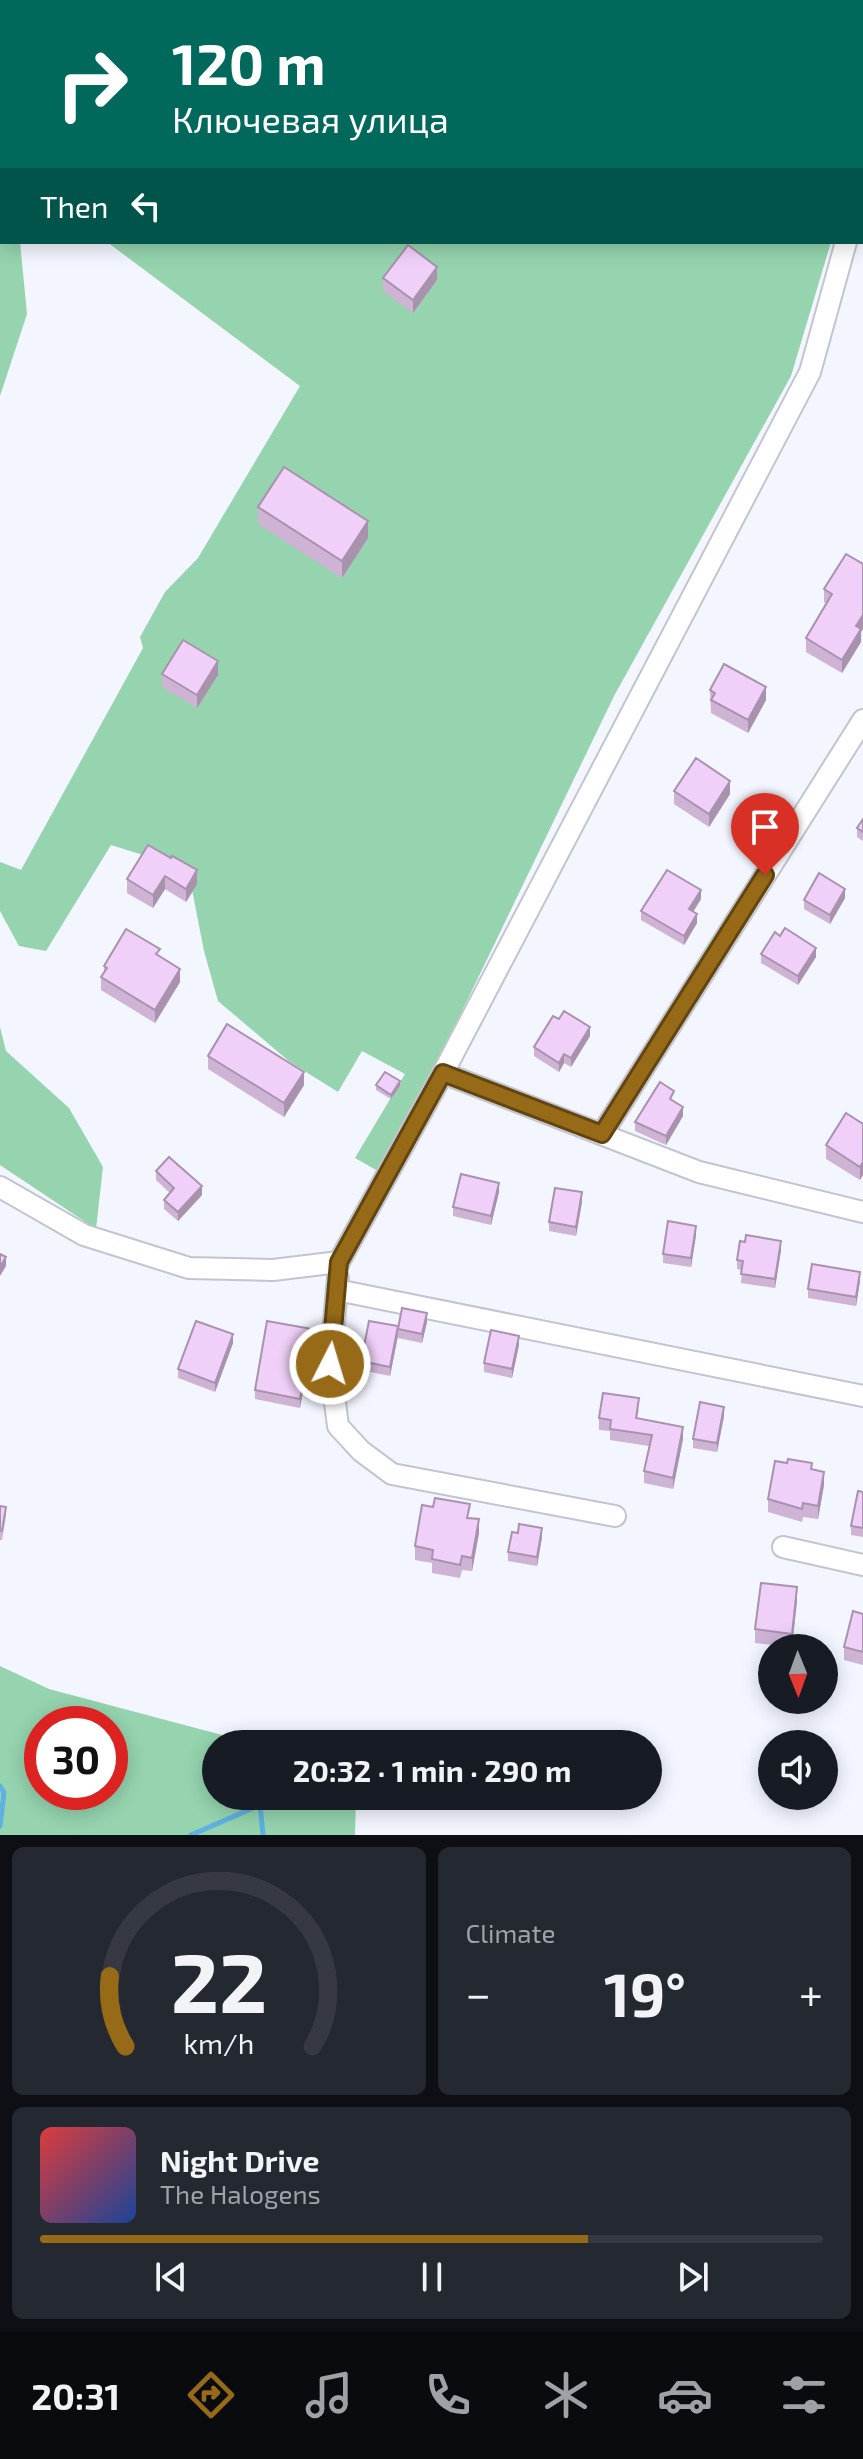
<!DOCTYPE html>
<meta charset="utf-8">
<style>
body{margin:0;font-family:"Exo 2",sans-serif;background:#242831;color:#f1f3f6;height:100vh;display:flex;flex-direction:column;font-size:30px;white-space:nowrap}
*{box-sizing:border-box;margin:0}
p{font-size:26px;color:#9ea1a6}
.icon{flex:none;width:44px;height:44px;fill:none;stroke:currentColor;stroke-width:2;stroke-linecap:round;stroke-linejoin:round}
.map{position:relative;height:1835px;overflow:hidden}
.side{display:flex;flex-direction:column;gap:12px;padding:12px;background:#0d0f14;flex:1}
.side>*{flex:none}
.top-card{position:absolute;left:0px;top:0px;width:864px;height:244px;box-shadow:0 4px 20px #0003;background:#00695c;color:#fff;overflow:hidden}
.needle{width:52px;rotate:179deg}
.fabs{position:absolute;left:758px;top:1634px;display:grid;gap:16px}
.fabs a{display:grid;place-items:center;width:80px;height:80px;border-radius:50%;background:#171b24;box-shadow:0 4px 20px #0003;font-size:40px}
.speed{position:absolute;left:24px;top:1706px;display:flex;gap:16px;font-size:40px;font-weight:700;text-align:center}
.speed>*{display:grid;place-content:center;width:104px;height:104px;border-radius:50%;background:#171b24;box-shadow:0 4px 20px #0003;line-height:1}
.speed .limit{border:12px solid #d22;background:#fff;color:#111}
.pin{position:absolute;display:grid;place-items:center;width:68px;height:68px;color:#fff;margin:-82px -34px;border-radius:50% 50% 50% 0;rotate:-45deg;box-shadow:0 0 8px #0007}
.pin .icon{rotate:45deg}
.me{position:absolute;width:88px;margin:-44px;rotate:5deg;stroke-linejoin:round;filter:drop-shadow(0 0 6px #0008)}
.turn{display:flex;align-items:center;gap:28px;height:168px;padding:0 40px;font-size:36px}
.turn .icon{width:104px;height:104px;stroke-width:2.5}
.turn b{display:block;font-size:56px;line-height:68px}
.then{display:flex;align-items:center;height:76px;padding:0 40px;background:#0003;gap:16px;font-size:30px}
.big{font-size:60px;font-weight:700;line-height:1.1}
.side .widget{flex:1;display:flex;flex-direction:column;justify-content:center;gap:12px;min-width:0;padding:0 28px;border-radius:12px;background:#242831}
.side .dial{align-items:center;gap:0}
.dial svg{height:208px;overflow:visible;fill:none;stroke:#363941;stroke-width:7;stroke-linecap:round;text-anchor:middle}
.dial text{fill:#f1f3f6;stroke:none}
.song{display:flex;align-items:center;gap:24px}
.cover{width:96px;height:96px;border-radius:12px;background:linear-gradient(135deg,hsl(0 70% 55%),hsl(220 70% 35%))}
.played{height:8px;border-radius:4px;background:linear-gradient(90deg,#966a17 70%,#363941 70%)}
.keys{display:flex;justify-content:space-around;direction:ltr}
.heat{display:flex;justify-content:space-between;align-items:center;font-size:44px;direction:ltr}
.side .tiles{flex:1;display:grid;gap:12px;grid-template-columns:1fr 1fr}
.widget:last-child{grid-column:span 2}
.trip{position:absolute;left:202px;top:1730px;width:460px;height:80px;border-radius:40px;background:#171b24;box-shadow:0 4px 20px #0003;font-weight:700;line-height:80px;text-align:center}
.tab-bar{display:flex;height:128px;justify-content:space-around;align-items:center;background:#090b0e;color:#9ea1a6}
.tab-bar .icon{width:56px;height:56px}
.tab-bar .current{color:#966a17}
.tab-bar b{font-size:36px;color:#f1f3f6}
.map>svg:first-child{display:block}
.green{fill:#95d4af;fill-rule:evenodd}
.lines{fill:none;stroke-linecap:round;stroke-linejoin:round}
.stream{stroke:#5eb1e1;stroke-width:5}
.minor-casing{stroke:#c2c5d0;stroke-width:24}
.minor{stroke:#fff;stroke-width:20}
.wall{fill:#ceb3d5}
.shaded-wall{fill:#a892ae}
.building{fill:#f0d0f8;stroke:#a892ae;stroke-width:2}
.route-casing{stroke:#62450f;stroke-width:20}
.route{stroke:#966a17;stroke-width:14}
</style>
<div class="map">
<svg width="863" height="1835" viewBox="0 0 863 1835">
<rect width="100%" height="100%" fill="#f3f5ff"/>
<g class="green">
<path d="M0,0H492L2,2V242H20L27,314L0,396Z"/>
<path d="M642,0H863V54L862,2Z"/>
<path d="M107,242H831L791,376L614,696L437,1063L378,1171L355,1158L405,1074L362,1051L338,1092L290,1062L218,1001L204,951L188,869L111,845L46,951L19,946L0,911V862L21,870L143,648L140,637L165,592L198,558L300,386Z"/>
<path d="M0,1027L6,1051L69,1108L103,1167L96,1229L0,1165Z"/>
<path d="M0,1666L49,1689L256,1744H216V1796H356L355,1835H0ZM42,1724H110V1792H42Z"/>
</g>
<g class="lines">
<g class="stream">
<path d="M0,1786L4,1793L0,1826"/>
<path d="M191,1835L260,1805L263,1835"/>
</g>
<defs>
<g id="minor">
<path d="M862,184L863,181"/>
<path d="M443,1073L699,1172L863,1212"/>
<path d="M602,1134L863,720"/>
<path d="M0,1187L84,1235L189,1268L273,1270L339,1262L443,1073L810,372L846,242"/>
<path d="M338,1278L330,1364L338,1426L361,1451L392,1474L615,1516"/>
<path d="M337,1290L863,1396"/>
<path d="M783,1547L863,1565"/>
</g>
</defs>
<use href="#minor" class="minor-casing"/>
<use href="#minor" class="minor"/>
</g>
<g class="wall">
<path d="M383,278L437,280L413,313L383,291Z"/>
<path d="M258,507L368,538L342,578L258,524Z"/>
<path d="M863,564L861,642L842,673L806,652V638L827,604L824,602V589Z"/>
<path d="M162,674L218,675L197,708L162,687Z"/>
<path d="M710,690L766,700L748,733L711,713Z"/>
<path d="M674,791L730,794L709,827L674,804Z"/>
<path d="M863,819V841L857,837V828Z"/>
<path d="M171,858L197,884L186,902L165,889L153,908L127,893V879Z"/>
<path d="M845,898L830,924L804,909V900Z"/>
<path d="M701,899L693,912L697,923L684,945L641,920V911Z"/>
<path d="M761,954L816,957L798,985L761,963Z"/>
<path d="M160,957L180,982L155,1023L101,990V977L104,973V966Z"/>
<path d="M559,1019L590,1036L571,1067L564,1063L559,1072L534,1056V1047Z"/>
<path d="M208,1056L304,1085L284,1117L208,1069Z"/>
<path d="M376,1085L400,1086L391,1099L376,1090Z"/>
<path d="M674,1100V1101L683,1116L666,1145L635,1131V1122Z"/>
<path d="M863,1124L860,1180L826,1159V1145Z"/>
<path d="M156,1171L202,1195L178,1221L164,1209V1200L170,1193L156,1180Z"/>
<path d="M499,1192L491,1225L453,1216V1207Z"/>
<path d="M582,1202L576,1236L549,1231V1222Z"/>
<path d="M696,1235L691,1267L663,1263V1254Z"/>
<path d="M781,1250L775,1288L741,1283L742,1270L737,1269V1260Z"/>
<path d="M860,1281L856,1306L808,1298V1289Z"/>
<path d="M427,1322L422,1343L398,1338V1336L390,1376L361,1370V1361L398,1328Z"/>
<path d="M312,1338L309,1352L316,1362L312,1387L304,1386L300,1408L255,1399V1390Z"/>
<path d="M233,1343L215,1392L178,1378V1369Z"/>
<path d="M519,1345L512,1378L484,1372V1363Z"/>
<path d="M639,1410L637,1418L683,1439L673,1489L644,1483V1471L649,1446L610,1440V1431L599,1430V1418Z"/>
<path d="M724,1416L717,1452L693,1448V1439Z"/>
<path d="M824,1485L818,1519L803,1517L802,1522L768,1512V1499Z"/>
<path d="M863,1492V1537L851,1535V1526Z"/>
<path d="M0,1506L6,1516L2,1540H0Z"/>
<path d="M433,1507L470,1518L479,1533L472,1571L462,1570L460,1578L432,1573V1563L415,1560V1546Z"/>
<path d="M542,1537L537,1566L508,1561V1552Z"/>
<path d="M797,1601L792,1647L755,1643V1629Z"/>
<path d="M863,1614V1665L844,1660V1647Z"/>
</g>
<g class="shaded-wall">
<path d="M437,267V280L413,313V300Z"/>
<path d="M368,521V538L342,578V561Z"/>
<path d="M863,615V629L861,632V642L842,673V660L856,626Z"/>
<path d="M218,661V675L197,708V695Z"/>
<path d="M766,687V700L748,733V720Z"/>
<path d="M730,781V794L709,827V814Z"/>
<path d="M197,870V884L186,902V889Z"/>
<path d="M165,876V889L153,908V895Z"/>
<path d="M845,889V898L830,924V915Z"/>
<path d="M701,890V899L689,918V909Z"/>
<path d="M697,914V923L684,945V936Z"/>
<path d="M816,948V957L798,985V976Z"/>
<path d="M180,969V982L155,1023V1010Z"/>
<path d="M590,1027V1036L571,1067V1058Z"/>
<path d="M564,1054V1063L559,1072V1063Z"/>
<path d="M304,1072V1085L284,1117V1103Z"/>
<path d="M400,1081V1086L391,1099V1095Z"/>
<path d="M683,1107V1116L666,1145V1136Z"/>
<path d="M863,1162V1175L860,1180V1167Z"/>
<path d="M499,1183V1192L491,1225V1216Z"/>
<path d="M202,1186V1195L178,1221V1212Z"/>
<path d="M582,1192V1202L576,1236V1227Z"/>
<path d="M696,1226V1235L691,1267V1258Z"/>
<path d="M781,1241V1250L775,1288V1279Z"/>
<path d="M6,1257V1266L0,1276V1267Z"/>
<path d="M860,1272V1281L856,1306V1297Z"/>
<path d="M427,1313V1322L422,1343V1334Z"/>
<path d="M398,1326V1335L390,1376V1367Z"/>
<path d="M233,1334V1343L215,1392V1383Z"/>
<path d="M519,1336V1345L512,1378V1369Z"/>
<path d="M316,1353V1362L312,1387V1378Z"/>
<path d="M304,1377V1386L300,1408V1399Z"/>
<path d="M724,1407V1416L717,1452V1443Z"/>
<path d="M683,1427V1439L673,1489V1478Z"/>
<path d="M824,1472V1485L818,1519V1506Z"/>
<path d="M479,1519V1533L472,1571V1558Z"/>
<path d="M542,1528V1537L537,1566V1557Z"/>
<path d="M797,1587V1601L792,1647V1634Z"/>
</g>
<g class="building">
<path d="M408,245L437,267L413,300L383,278Z"/>
<path d="M284,467L368,521L342,561L258,507Z"/>
<path d="M846,554L863,564V615L856,626L861,629L842,660L806,638L832,594L824,589Z"/>
<path d="M183,640L218,661L197,695L162,674Z"/>
<path d="M724,664L766,687L748,720L711,700L715,693L710,690Z"/>
<path d="M696,758L730,781L709,814L674,791Z"/>
<path d="M863,819V832L857,828Z"/>
<path d="M148,845L171,858L172,856L197,870L186,889L165,876L153,895L127,879Z"/>
<path d="M667,870L701,890L689,909L697,914L684,936L641,911Z"/>
<path d="M819,873L845,889L830,915L804,900Z"/>
<path d="M785,928L816,948L798,976L761,954L775,932L780,936Z"/>
<path d="M126,929L160,949L156,954L180,969L155,1010L101,977L107,968L104,966Z"/>
<path d="M564,1011L590,1027L571,1058L564,1054L559,1063L534,1047L553,1016L559,1019Z"/>
<path d="M227,1024L304,1072L284,1103L208,1056Z"/>
<path d="M385,1072L400,1081L391,1095L376,1085Z"/>
<path d="M660,1082L674,1091L670,1099L683,1107L666,1136L635,1122Z"/>
<path d="M846,1113L863,1124V1162L860,1167L826,1145Z"/>
<path d="M169,1157L202,1186L178,1212L164,1200L174,1188L156,1171Z"/>
<path d="M461,1174L499,1183L491,1216L453,1207Z"/>
<path d="M555,1188L582,1192L576,1227L549,1222Z"/>
<path d="M668,1221L696,1226L691,1258L663,1254Z"/>
<path d="M746,1235L781,1241L775,1279L741,1274L743,1261L737,1260L740,1241L745,1242Z"/>
<path d="M0,1254L6,1257L0,1267Z"/>
<path d="M812,1264L860,1272L856,1297L808,1289Z"/>
<path d="M402,1308L427,1313L422,1334L398,1329Z"/>
<path d="M196,1321L233,1334L215,1383L178,1369Z"/>
<path d="M267,1321L312,1329L308,1352L316,1353L312,1378L304,1377L300,1399L255,1390Z"/>
<path d="M369,1321L398,1326L390,1367L361,1361Z"/>
<path d="M491,1330L519,1336L512,1369L484,1363Z"/>
<path d="M603,1393L639,1398L636,1418L683,1427L673,1478L644,1471L652,1435L610,1429L611,1420L599,1418Z"/>
<path d="M700,1402L724,1407L717,1443L693,1439Z"/>
<path d="M788,1459L812,1463L811,1469L824,1472L818,1506L803,1503L802,1509L768,1499L775,1461L787,1463Z"/>
<path d="M858,1491L863,1492V1528L851,1526Z"/>
<path d="M435,1498L470,1504L467,1518L479,1519L472,1558L462,1556L460,1565L432,1559L433,1550L415,1546L422,1505L433,1507Z"/>
<path d="M0,1506L6,1507L2,1531L0,1530Z"/>
<path d="M519,1524L542,1528L537,1557L508,1552L512,1532L518,1533Z"/>
<path d="M761,1583L797,1587L792,1634L755,1629Z"/>
<path d="M853,1611L863,1614V1652L844,1647Z"/>
</g>
<g class="lines">
<defs>
<path id="route" d="M330,1364L339,1262L443,1073L602,1134L765,875"/>
</defs>
<use href="#route" class="route-casing"/>
<use href="#route" class="route"/>
</g>
</svg>
<div class="fabs">
<a><svg class="needle" viewBox="-14 -14 28 28"><path d="M0-13l5 13h-10z" fill="#e53935"/><path d="M0 13l5-13h-10z" fill="#9ea1a6"/></svg></a>
<a><svg class="icon" aria-label="sound" viewBox="0 0 24 24"><path d="M4 9h4l5-4v14l-5-4H4zM17 9q2 3 0 6"/></svg></a>
</div>
<div class="speed"><div class="limit">30</div></div>
<div class="pin" style="left:765px;top:875px;background:#d93025"><svg class="icon" aria-label="arrive" viewBox="0 0 24 24"><path d="M6 21V4h12l-3 4 3 4H6"/></svg></div>
<svg class="me" style="left:330px;top:1364px" viewBox="-20 -20 40 40"><circle r="17" fill="#966a17" stroke="#fff" stroke-width="3"/><path d="M0-11L8 9 0 5-8 9z" fill="#fff"/></svg>
<div class="trip">20:32 · 1 min · 290 m</div>
<div class="top-card">
<div class="turn"><svg class="icon" aria-label="right" viewBox="0 0 24 24"><path d="M7 20v-9h11M14 6l5 5-5 5"/></svg><div><b>120 m</b>Ключевая улица</div></div>
<div class="then">Then<svg class="icon" aria-label="left" viewBox="0 0 24 24"><path d="M17 20v-9H6M10 6l-5 5 5 5"/></svg></div>
</div>
</div>
<section class="side">
<div class="tiles">
<div class="widget dial"><svg viewBox="0 0 100 80">
<path d="M14 69A42 42 0 1 1 86 69"/>
<path d="M14 69A42 42 0 0 1 8 42" stroke="#966a17"/>
<text x="50" y="56" font-size="32" font-weight="700">22</text>
<text x="50" y="72" font-size="11">km/h</text>
</svg></div>
<div class="widget"><p>Climate</p>
<div class="heat"><a>−</a><b class="big">19°</b><a>+</a></div>
</div>
<div class="widget">
<div class="song"><i class="cover"></i><div><b>Night Drive</b><p>The Halogens</p></div></div>
<div class="played"></div>
<div class="keys"><svg class="icon" aria-label="previous" viewBox="0 0 24 24"><path d="M18 5L8 12l10 7zM5 5v14"/></svg><svg class="icon" aria-label="pause" viewBox="0 0 24 24"><path d="M8 5v14M16 5v14"/></svg><svg class="icon" aria-label="next" viewBox="0 0 24 24"><path d="M6 5l10 7-10 7zM19 5v14"/></svg></div>
</div>
</div>
</section>
<nav class="tab-bar">
<b>20:31</b>
<svg class="icon current" aria-label="directions" viewBox="0 0 24 24"><path d="M12 3l9 9-9 9-9-9zM9 14v-3h6M13 9l2 2-2 2"/></svg>
<svg class="icon" aria-label="music" viewBox="0 0 24 24"><path d="M9 18V5l10-2v13"/><circle cx="6" cy="18" r="3"/><circle cx="16" cy="16" r="3"/></svg>
<svg class="icon" aria-label="phone" viewBox="0 0 24 24"><path d="M5 4h4l2 5-3 2q2 4 5 5l2-3 5 2v4C11 20 4 13 5 4z"/></svg>
<svg class="icon" aria-label="climate" viewBox="0 0 24 24"><path d="M12 3v18M4 7l16 10M4 17L20 7"/></svg>
<svg class="icon" aria-label="car" viewBox="0 0 24 24"><path d="M5 17H2v-5l4-1 3-4h7l3 4 3 1v5h-3M9 17h6M6 11h13"/><circle cx="7" cy="17" r="2"/><circle cx="17" cy="17" r="2"/></svg>
<svg class="icon" aria-label="filters" viewBox="0 0 24 24"><path d="M4 7h16M4 17h16"/><circle cx="9" cy="7" r="2"/><circle cx="15" cy="17" r="2"/></svg>
</nav>
